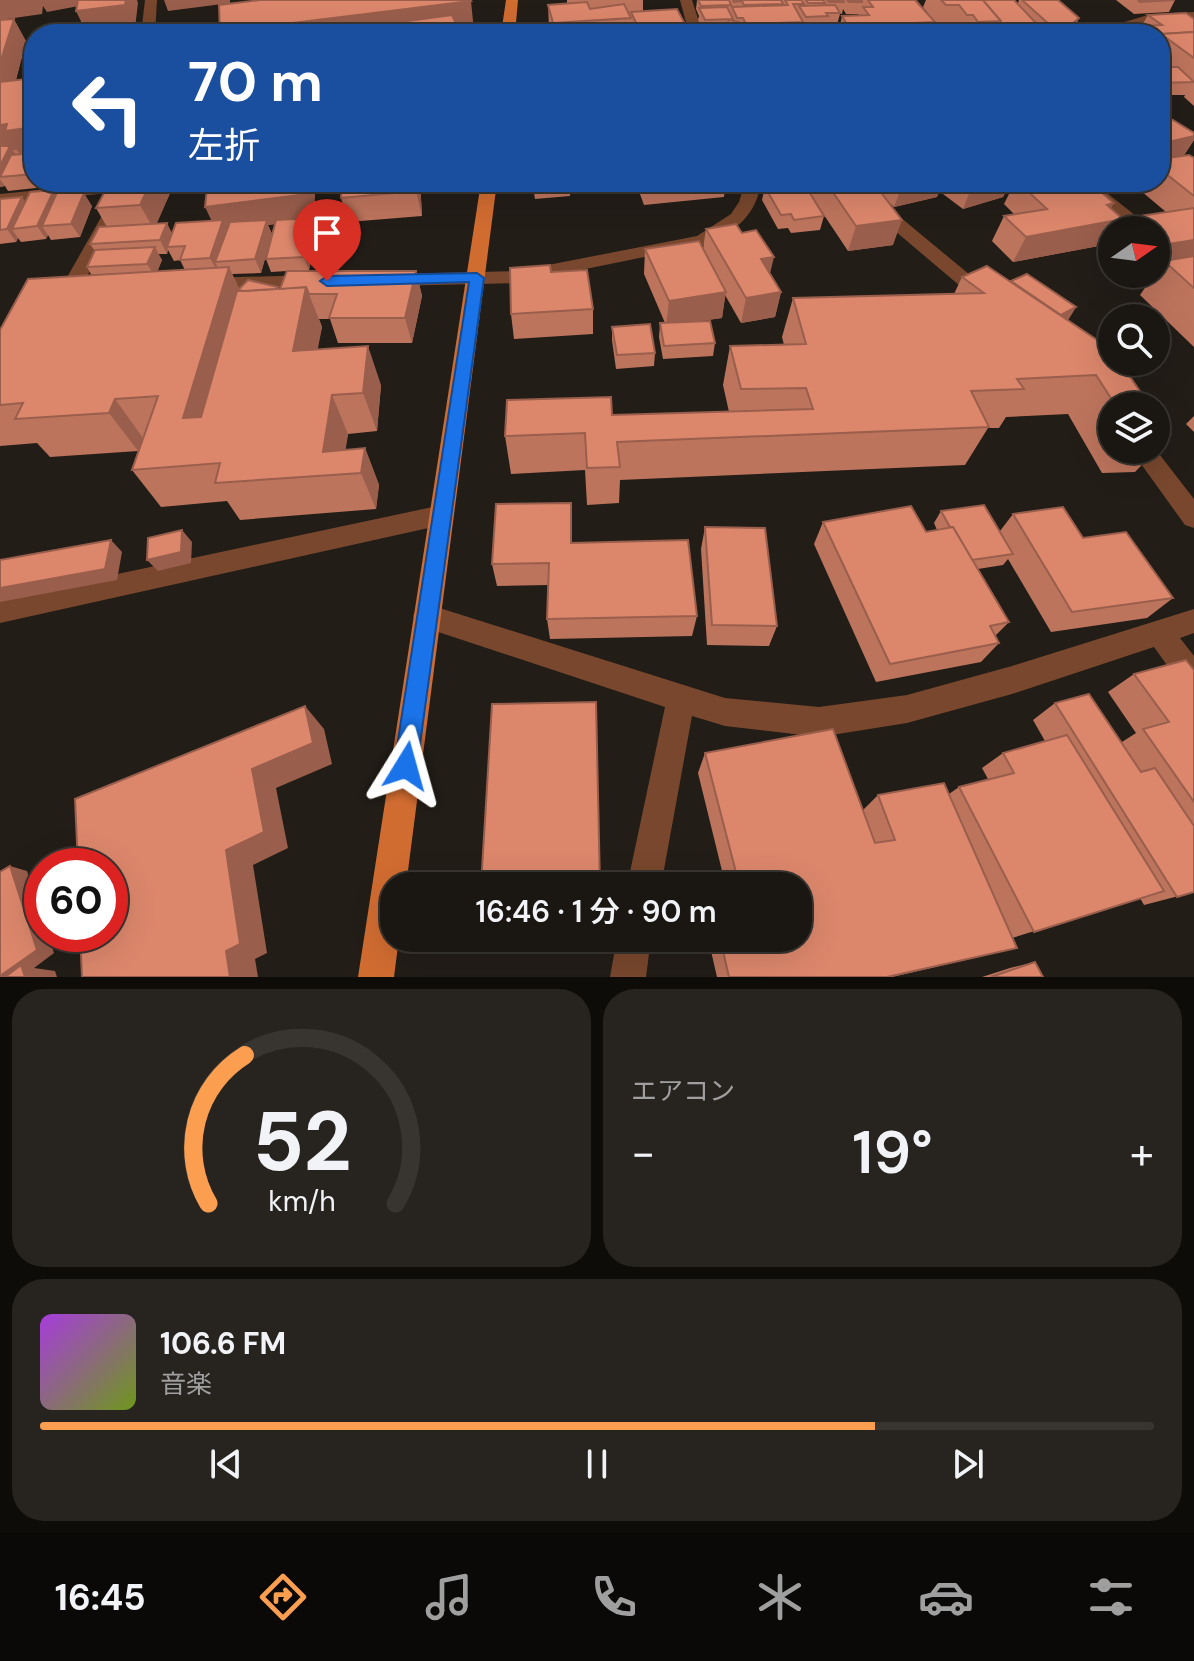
<!DOCTYPE html>
<html lang="ja">
<meta charset="utf-8">
<style>
body{margin:0;font-family:"DM Sans","Noto Sans JP",sans-serif;background:#27231f;color:#f1f3f6;height:100vh;display:flex;flex-direction:column;font-size:30px;white-space:nowrap}
*{box-sizing:border-box;margin:0}
p{font-size:26px;color:#9f9f9f}
.icon{flex:none;width:44px;height:44px;fill:none;stroke:currentColor;stroke-width:2;stroke-linecap:round;stroke-linejoin:round}
.map{position:relative;height:977px;overflow:hidden}
.drawer{display:flex;flex-direction:column;gap:12px;padding:12px;background:#0e0c09;flex:1}
.drawer>*{flex:none}
.top-card{position:absolute;left:24px;top:24px;width:1146px;height:168px;border-radius:32px;box-shadow:0 8px 32px #0002,0 0 0 2px #383531;background:#1a4fa0;color:#fff;overflow:hidden}
.needle{width:52px;rotate:76deg}
.buttons{position:absolute;left:1098px;top:216px;display:grid;gap:16px}
.buttons a{display:grid;place-items:center;width:72px;height:72px;border-radius:50%;background:#1a1611;box-shadow:0 8px 32px #0002,0 0 0 2px #383531;font-size:40px}
.speed{position:absolute;left:24px;top:848px;display:flex;gap:16px;font-size:40px;font-weight:700;text-align:center}
.speed>*{display:grid;place-content:center;width:104px;height:104px;border-radius:50%;background:#1a1611;box-shadow:0 8px 32px #0002,0 0 0 2px #383531;line-height:1}
.speed .limit{border:12px solid #d22;background:#fff;color:#111}
.pin{position:absolute;display:grid;place-items:center;width:68px;height:68px;color:#fff;margin:-82px -34px;border-radius:50% 50% 50% 0;rotate:-45deg;box-shadow:0 0 8px #0007}
.pin .icon{rotate:45deg}
.me{position:absolute;width:88px;margin:-44px;rotate:8deg;stroke-linejoin:round;filter:drop-shadow(0 0 6px #0008)}
.turn{display:flex;align-items:center;gap:28px;height:168px;padding:0 32px;font-size:36px}
.turn .icon{width:104px;height:104px;stroke-width:2.5}
.turn b{display:block;font-size:56px;line-height:68px}
.big{font-size:60px;font-weight:600;line-height:1.1}
.drawer .widget{flex:1;display:flex;flex-direction:column;justify-content:center;gap:12px;min-width:0;padding:0 28px;border-radius:32px;background:#27231f}
.drawer .dial{align-items:center;gap:0}
.dial svg{height:208px;overflow:visible;fill:none;stroke:#383531;stroke-width:7;stroke-linecap:round;text-anchor:middle}
.dial text{fill:#f1f3f6;stroke:none}
.song{display:flex;align-items:center;gap:24px}
.cover{width:96px;height:96px;border-radius:12px;background:linear-gradient(135deg,hsl(280 70% 55%),hsl(80 70% 35%))}
.played{height:8px;border-radius:4px;background:linear-gradient(90deg,#fb9e50 75%,#383531 75%)}
.keys{display:flex;justify-content:space-around;direction:ltr}
.heat{display:flex;justify-content:space-between;align-items:center;font-size:44px;direction:ltr}
.drawer .tiles{flex:1;display:grid;gap:12px;grid-template-columns:1fr 1fr}
.widget:last-child{grid-column:span 2}
.trip{position:absolute;left:380px;top:872px;width:432px;height:80px;border-radius:32px;background:#1a1611;box-shadow:0 8px 32px #0002,0 0 0 2px #383531;font-weight:600;line-height:80px;text-align:center}
.dock{display:flex;height:128px;justify-content:space-around;align-items:center;background:#0a0907;color:#9f9f9f}
.dock .icon{width:56px;height:56px}
.dock .current{color:#fb9e50}
.dock b{font-size:36px;color:#f1f3f6}
.map>svg:first-child{display:block}
.lines{fill:none;stroke-linecap:round;stroke-linejoin:round}
.service{fill:#78472d;fill-rule:evenodd}
.minor{fill:#78472d;fill-rule:evenodd}
.primary{fill:#d16c31;fill-rule:evenodd}
.wall{fill:#bd745d;fill-rule:evenodd}
.shaded-wall{fill:#9a5e4c}
.building{fill:#dc876c;stroke:#9a5e4c;stroke-width:2}
.route{fill:#1a73e8;stroke:#114b97;stroke-width:2}
</style>
<div class="map">
<svg width="1194" height="977" viewBox="0 0 1194 977">
<rect width="100%" height="100%" fill="#221d17"/>
<g class="lines">
<g class="service">
<path d="M118,182H132L136,186L128,191L0,204V194Z"/>
<path d="M1075,182H1093L1150,227L1148,230H1134Z"/>
</g>
<g class="minor">
<path d="M145,0H157L155,34H141Z"/>
<path d="M680,0H692L703,34H689Z"/>
<path d="M905,0H917L943,34H929Z"/>
<path d="M1194,12V20L1151,22L1107,34H1085L1151,14Z"/>
<path d="M121,182H137L83,284L65,304H51L48,300L65,281Z"/>
<path d="M745,182H761C757,214 736,231 708,244L517,283L388,286L379,280L388,274L517,271L697,236L731,214L739,202Z"/>
<path d="M849,182H866L900,217L993,294L996,298L993,302H979L888,225Z"/>
<path d="M315,275L324,281L322,285L204,290L194,284L204,278Z"/>
<path d="M1131,450H1156L1194,499V528L1185,525Z"/>
<path d="M442,505L451,508L454,515L451,522L442,525L0,623V599Z"/>
<path d="M427,604L725,698L819,707L907,695L1012,666L1194,609V633L1180,638L1194,656V693L1184,689L1154,647L1012,694L907,723L819,737L725,726L692,716L661,886H627L665,707L417,625L413,616L417,607Z"/>
<path d="M617,938H651L646,977H610Z"/>
</g>
<g class="primary">
<path d="M506,0H518L515,34H501Z"/>
<path d="M481,182H497L406,886H394V938H399L394,977H358Z"/>
</g>
</g>
<g class="wall">
<path d="M567,0H643V11L685,24V34H551L549,27L548,5L567,4Z"/>
<path d="M697,0H915L933,20L923,7L926,0H1014L1018,3L1019,0H1058L1079,18L1074,30L1069,34H1041L1036,29L1034,34H956L951,27L938,28L934,23L931,34H838L842,16H858L859,14H846L843,9L842,14H840L837,25H826L825,28L804,29L802,27L801,34H743L741,30H738V34H710V32H704L698,20L699,16L696,9Z"/>
<path d="M1116,0H1175L1169,12L1134,14Z"/>
<path d="M1148,15L1194,19V106L1184,97L1185,95H1160V67H1162L1160,66V34H1097L1143,32L1144,29L1141,27Z"/>
<path d="M0,20L26,41L16,80L34,78V182H47L45,187L8,191L5,186L0,187Z"/>
<path d="M1160,112L1194,140L1184,155L1194,158V347L1140,295L1153,276L1127,280L1121,274H1156V230H1112V266L1099,253L1104,245L1013,262L992,241L1004,216L1014,214L1004,204L1013,186L1010,183L1003,197L963,209L939,191L937,197L894,207L886,200L893,245L848,251L810,194L813,182H1089L1111,208L1123,219L1166,212L1134,185L1136,182H1160Z"/>
<path d="M110,182H175L156,224L172,233L315,219H313L317,231L309,270L289,271H416L422,296L412,343H338L330,319H319L322,327L317,349L381,385L377,431L348,434L345,450L365,448L379,485L376,509L240,520L227,501L161,507L132,470L138,451L50,457L37,443L0,446V330L92,276L87,267L95,251L90,244L107,227L96,208ZM275,224L266,259L271,272L287,271L280,289L278,287L239,289L232,274L261,273L272,234L268,225ZM168,250L174,261L180,260L185,270L157,272L162,260L158,254H167Z"/>
<path d="M420,182L422,216L348,222L341,198Z"/>
<path d="M532,182H570V196L535,199Z"/>
<path d="M637,182H742V187L725,188L724,197L644,205L637,186Z"/>
<path d="M765,187L824,216L820,230L791,233L788,228L778,229L762,200Z"/>
<path d="M54,190L57,194L92,206L80,237L51,240L48,235L46,239L21,242L18,238L16,242L0,244V199L22,197L25,202Z"/>
<path d="M706,229L770,275L781,292L775,317L741,323L725,295L722,318L692,322L715,343L713,356L663,359L659,337L660,323H665L644,274L645,249H703Z"/>
<path d="M551,272L593,309V334L514,339L511,314Z"/>
<path d="M962,277L1011,281L1076,307L1068,320L1150,406H1112V450H1156L1135,472L1102,473L1068,414L1006,417L999,428H988L965,465L620,480L619,503L587,505L585,470L511,474L505,436L612,415L729,412L723,385L730,346L784,345L782,337L793,298L954,294Z"/>
<path d="M612,327L655,353L654,366L616,369L612,340Z"/>
<path d="M1156,414L1170,434L1156,450Z"/>
<path d="M1194,416V432L1186,424Z"/>
<path d="M571,503L572,543L697,616L692,636L550,639L547,619L548,585L497,586L492,564Z"/>
<path d="M941,511L1000,531L1013,514L1083,538L1173,598L1147,618L1051,632L1008,559L1003,565L978,569L1009,622L995,636L999,643L981,662L876,682L814,544L823,522L926,532L937,530L934,523Z"/>
<path d="M705,527L777,626L769,646L707,645L701,549Z"/>
<path d="M1194,670V892L1144,905L1140,898L1012,938L1017,948L892,977H717L708,938H798L725,883L698,773L705,753L863,810L878,795L949,794L959,787L988,779L982,768L1003,753L1045,741L1033,720L1055,703L1122,742L1136,733L1108,692L1134,674Z"/>
<path d="M1035,962L1043,977H982L1010,968Z"/>
</g>
<g class="shaded-wall">
<path d="M0,0H100V2L47,12L43,6L42,14L0,20Z"/>
<path d="M126,0H137L138,3L135,28L87,34L76,11Z"/>
<path d="M164,0H230V3L168,11Z"/>
<path d="M471,1L474,31L450,34L378,25L380,34H221L220,32Z"/>
<path d="M1079,18L1074,30L1069,34H1060Z"/>
<path d="M14,19L26,41L15,83L0,85V60Z"/>
<path d="M739,22L738,34H734L735,31Z"/>
<path d="M7,124L34,127V154L21,156L17,150H13L18,159L0,177V125Z"/>
<path d="M1194,136V140L1181,160L1160,165V144Z"/>
<path d="M0,179L5,186L0,187Z"/>
<path d="M48,182H88L87,184L52,188Z"/>
<path d="M151,182H175L154,230L140,205Z"/>
<path d="M307,182H315V219H313L317,231L309,270L304,257L313,219L268,225L272,234L261,273L255,259L215,262L218,268L217,271L210,258L217,232L205,207Z"/>
<path d="M416,182H420L422,216L416,191Z"/>
<path d="M982,182H1011L1003,197L963,209L973,184Z"/>
<path d="M942,184L937,197L894,207L899,194Z"/>
<path d="M54,190L62,203L42,226L48,235L46,239L37,226Z"/>
<path d="M84,193L92,206L80,237L71,224Z"/>
<path d="M22,197L31,211L12,229L18,238L16,242L7,229Z"/>
<path d="M1114,203L1102,223L1119,220L1104,245L1013,262L1026,237L1107,205Z"/>
<path d="M902,220L893,245L848,251L856,226Z"/>
<path d="M167,223L174,237L167,247L168,250L167,254L160,240Z"/>
<path d="M1194,240V269L1164,261L1156,272V246Z"/>
<path d="M155,247L162,260L155,277L147,264Z"/>
<path d="M774,257L768,282L761,259Z"/>
<path d="M229,267L248,307L207,456L183,418Z"/>
<path d="M416,271L422,296L412,343L405,318Z"/>
<path d="M1131,274H1155L1153,276L1127,280Z"/>
<path d="M306,287L322,327L310,390L293,351Z"/>
<path d="M726,292L722,318L666,326L669,301Z"/>
<path d="M781,292L775,317L741,323L746,298Z"/>
<path d="M1076,307L1068,320L1056,318Z"/>
<path d="M368,346L381,385L377,431L363,393Z"/>
<path d="M332,395L348,434L342,474L323,452Z"/>
<path d="M115,399L143,438L138,451L109,413Z"/>
<path d="M365,448L379,485L376,509L361,473Z"/>
<path d="M182,530L192,542L191,563L158,571L147,560Z"/>
<path d="M111,540L122,552L117,580L0,602V588Z"/>
<path d="M305,706L324,729L332,764L276,788L288,848L253,865L267,953L255,959L258,977H230L226,951V850L252,769Z"/>
<path d="M10,866L27,871L42,916V934H48L54,953L34,968L55,971L57,977H0Z"/>
</g>
<g class="building">
<path d="M78,0H126L125,5L76,11Z"/>
<path d="M261,0H470L471,1L220,32L219,5Z"/>
<path d="M698,0H729L731,5L701,6Z"/>
<path d="M733,0H781L783,4L744,5L742,1L734,2Z"/>
<path d="M785,0H801L804,4H793L803,22L746,24L743,18H737L732,7L788,5Z"/>
<path d="M806,0H823L825,3H808Z"/>
<path d="M827,0H843L844,2H829Z"/>
<path d="M847,0H862V2H849Z"/>
<path d="M868,0H915L935,22L848,26L842,16L869,15L863,7H873Z"/>
<path d="M941,0H983L1001,21L978,22L973,15H967L959,5H946Z"/>
<path d="M983,0H1014L1038,25H1001L1000,24L1001,21Z"/>
<path d="M1022,0H1058L1079,18L1060,34Z"/>
<path d="M1138,0H1175L1140,2Z"/>
<path d="M587,2L590,9L624,4L631,18L553,23L548,5Z"/>
<path d="M835,5L840,13H826L828,16L806,17L799,6Z"/>
<path d="M727,7L733,19L705,20L699,8Z"/>
<path d="M677,9L685,24L670,25L669,23L637,25L631,12Z"/>
<path d="M1186,13L1194,19V32L1161,34L1160,35V34H1156L1146,26L1162,25L1148,15Z"/>
<path d="M452,15L461,34H381L378,25Z"/>
<path d="M14,19L1,60H0V20Z"/>
<path d="M729,20L739,22L735,31L724,29Z"/>
<path d="M669,23L675,34H623L640,33L636,25Z"/>
<path d="M194,25L196,31L182,33L181,27Z"/>
<path d="M1134,27L1146,34H1097L1103,31Z"/>
<path d="M710,29H722L724,34H712Z"/>
<path d="M214,30L215,34H188Z"/>
<path d="M1194,32V58L1161,34Z"/>
<path d="M1160,67H1178L1194,82L1160,83Z"/>
<path d="M34,78V127L5,131L7,124L0,125V82Z"/>
<path d="M1160,112L1194,133V136L1160,144Z"/>
<path d="M0,146H10L0,166Z"/>
<path d="M34,153V174L0,177L11,155Z"/>
<path d="M1189,155L1194,158V196L1160,169V159Z"/>
<path d="M110,182H151L140,205L96,208Z"/>
<path d="M241,182H307V194L205,207L207,188L241,184Z"/>
<path d="M342,182H416V191L341,198Z"/>
<path d="M533,182H570L534,185Z"/>
<path d="M803,182L824,216L794,220L791,214L781,215L765,187Z"/>
<path d="M826,182H873L902,220L856,226Z"/>
<path d="M886,182H940L942,184L899,194Z"/>
<path d="M1018,182H1089L1114,203L1107,205L1123,219L1026,237L1004,216L1047,209Z"/>
<path d="M76,188L84,193L71,224L42,226L58,190Z"/>
<path d="M54,190L37,226L12,229L30,192Z"/>
<path d="M22,197L7,229L0,230V199Z"/>
<path d="M1194,208V240L1156,246V230H1132L1120,219Z"/>
<path d="M313,218L304,257L266,259L276,220Z"/>
<path d="M223,220L210,258L180,260L185,246L167,247L176,223Z"/>
<path d="M267,220L255,259L215,262L230,222Z"/>
<path d="M167,223L160,240L90,244L99,227Z"/>
<path d="M736,224L742,233L756,230L774,257L761,259L781,292L746,298L706,229Z"/>
<path d="M699,241L726,292L669,301L645,249Z"/>
<path d="M155,247L147,264L87,267L95,250Z"/>
<path d="M1194,256V288L1164,261Z"/>
<path d="M550,265L551,272L587,270L593,309L511,314L510,268Z"/>
<path d="M987,266L1112,350V362H1120L1150,406H1116L1096,375L1017,379L1024,389L971,391L989,427L617,442L620,467L587,468L585,433L505,436L507,400L611,397L612,415L813,409L806,388L741,389L730,346L806,344L793,298L984,293L962,277Z"/>
<path d="M229,267L183,418L201,417L237,291L306,287L293,351L368,346L363,393L332,395L323,452L365,448L361,473L215,483L220,463L132,470L158,396L115,399L109,413L15,419L23,403L0,405V330L28,279Z"/>
<path d="M287,271H416L405,318H329L337,294H309L306,287L280,289Z"/>
<path d="M1027,274L1076,307L1061,315L1011,281Z"/>
<path d="M248,280L278,287L276,289L244,291L238,290Z"/>
<path d="M710,321L715,343L664,346L660,323Z"/>
<path d="M650,324L655,353L617,355L612,327Z"/>
<path d="M1156,414L1170,434L1156,435Z"/>
<path d="M571,503V543L688,540L697,616L547,619L549,563L492,564L496,504Z"/>
<path d="M984,505L1013,554L972,560L953,527H950L941,511Z"/>
<path d="M911,506L926,532L953,527L1009,622L990,626L999,643L890,664L823,522Z"/>
<path d="M1063,507L1083,538L1126,532L1173,598L1072,612L1013,514Z"/>
<path d="M705,527L765,528L777,626L712,625Z"/>
<path d="M182,530L181,552L147,560L148,538Z"/>
<path d="M111,540L105,569L0,588V560Z"/>
<path d="M1186,660L1194,670V802L1143,729L1169,722L1134,674Z"/>
<path d="M1089,694L1141,772L1155,768L1194,826V892L1177,897L1055,703Z"/>
<path d="M596,702L600,886H481L492,704Z"/>
<path d="M305,706L313,743L252,769L264,832L226,850L240,944L226,951L230,977H82L80,934H110V866H78L75,799Z"/>
<path d="M833,729L875,843L895,840L878,795L944,783L1017,948L887,977H729L720,938H798V886H708L738,880L705,753Z"/>
<path d="M1067,735L1164,891L1034,932L959,787L1014,773L1003,753Z"/>
<path d="M10,866L37,950L0,976V872Z"/>
<path d="M1035,962L1043,977H991Z"/>
<path d="M21,965L25,977H5Z"/>
</g>
<path class="route" d="M477,273L484,278L417,766L414,774L406,778L398,774L394,766L469,282L327,286L320,281L327,276Z"/>
</svg>
<div class="buttons">
<a><svg class="needle" viewBox="-14 -14 28 28"><path d="M0-13l5 13h-10z" fill="#e53935"/><path d="M0 13l5-13h-10z" fill="#9f9f9f"/></svg></a>
<a><svg class="icon" aria-label="search" viewBox="0 0 24 24"><circle cx="10" cy="10" r="6"/><path d="M15 15l6 6"/></svg></a>
<a><svg class="icon" aria-label="layers" viewBox="0 0 24 24"><path d="M12 4l9 5-9 5-9-5zM3 14l9 5 9-5"/></svg></a>
</div>
<div class="speed"><div class="limit">60</div></div>
<div class="pin" style="left:327px;top:281px;background:#d93025"><svg class="icon" aria-label="arrive" viewBox="0 0 24 24"><path d="M6 21V4h12l-3 4 3 4H6"/></svg></div>
<svg class="me" style="left:406px;top:766px" viewBox="-20 -20 40 40"><path d="M0-17L14 15 0 8-14 15z" fill="#1a73e8" stroke="#fff" stroke-width="4"/></svg>
<div class="trip">16:46 · 1 分 · 90 m</div>
<div class="top-card">
<div class="turn"><svg class="icon" aria-label="left" viewBox="0 0 24 24"><path d="M17 20v-9H6M10 6l-5 5 5 5"/></svg><div><b>70 m</b>左折</div></div>
</div>
</div>
<section class="drawer">
<div class="tiles">
<div class="widget dial"><svg viewBox="0 0 100 80">
<path d="M14 69A42 42 0 1 1 86 69"/>
<path d="M14 69A42 42 0 0 1 28 12" stroke="#fb9e50"/>
<text x="50" y="56" font-size="32" font-weight="700">52</text>
<text x="50" y="72" font-size="11">km/h</text>
</svg></div>
<div class="widget"><p>エアコン</p>
<div class="heat"><a>−</a><b class="big">19°</b><a>+</a></div>
</div>
<div class="widget">
<div class="song"><i class="cover"></i><div><b>106.6 FM</b><p>音楽</p></div></div>
<div class="played"></div>
<div class="keys"><svg class="icon" aria-label="previous" viewBox="0 0 24 24"><path d="M18 5L8 12l10 7zM5 5v14"/></svg><svg class="icon" aria-label="pause" viewBox="0 0 24 24"><path d="M8 5v14M16 5v14"/></svg><svg class="icon" aria-label="next" viewBox="0 0 24 24"><path d="M6 5l10 7-10 7zM19 5v14"/></svg></div>
</div>
</div>
</section>
<nav class="dock">
<b>16:45</b>
<svg class="icon current" aria-label="directions" viewBox="0 0 24 24"><path d="M12 3l9 9-9 9-9-9zM9 14v-3h6M13 9l2 2-2 2"/></svg>
<svg class="icon" aria-label="music" viewBox="0 0 24 24"><path d="M9 18V5l10-2v13"/><circle cx="6" cy="18" r="3"/><circle cx="16" cy="16" r="3"/></svg>
<svg class="icon" aria-label="phone" viewBox="0 0 24 24"><path d="M5 4h4l2 5-3 2q2 4 5 5l2-3 5 2v4C11 20 4 13 5 4z"/></svg>
<svg class="icon" aria-label="climate" viewBox="0 0 24 24"><path d="M12 3v18M4 7l16 10M4 17L20 7"/></svg>
<svg class="icon" aria-label="car" viewBox="0 0 24 24"><path d="M5 17H2v-5l4-1 3-4h7l3 4 3 1v5h-3M9 17h6M6 11h13"/><circle cx="7" cy="17" r="2"/><circle cx="17" cy="17" r="2"/></svg>
<svg class="icon" aria-label="filters" viewBox="0 0 24 24"><path d="M4 7h16M4 17h16"/><circle cx="9" cy="7" r="2"/><circle cx="15" cy="17" r="2"/></svg>
</nav>
